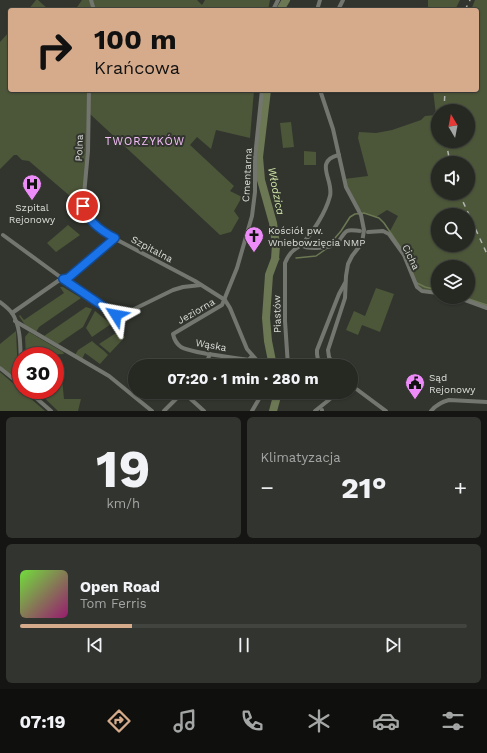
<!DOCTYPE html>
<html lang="pl">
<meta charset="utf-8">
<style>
body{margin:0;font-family:"Work Sans",sans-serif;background:#32342f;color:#f1f3f6;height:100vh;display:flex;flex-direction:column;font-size:15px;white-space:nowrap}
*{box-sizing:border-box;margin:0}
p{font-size:13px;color:#a4a6a5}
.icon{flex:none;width:22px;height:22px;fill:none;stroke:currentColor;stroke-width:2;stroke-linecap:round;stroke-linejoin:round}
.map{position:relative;height:411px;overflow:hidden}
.sheet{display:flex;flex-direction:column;gap:6px;padding:6px;background:#151613;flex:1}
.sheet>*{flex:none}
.top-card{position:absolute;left:8px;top:8px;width:471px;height:84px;border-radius:4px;box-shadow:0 1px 3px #0004,0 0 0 1px #424440;background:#d6ab8b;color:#111;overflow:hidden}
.needle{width:26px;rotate:350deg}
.fabs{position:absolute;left:431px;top:104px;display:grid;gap:8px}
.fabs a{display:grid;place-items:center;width:44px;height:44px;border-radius:50%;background:#262822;box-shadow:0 1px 3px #0004,0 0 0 1px #424440;font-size:20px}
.speed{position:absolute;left:12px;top:347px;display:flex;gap:8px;font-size:20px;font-weight:700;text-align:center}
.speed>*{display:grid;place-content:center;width:52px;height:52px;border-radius:50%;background:#262822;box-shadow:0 1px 3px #0004,0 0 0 1px #424440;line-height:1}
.speed .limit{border:6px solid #d22;background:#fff;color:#111}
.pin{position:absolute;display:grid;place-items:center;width:34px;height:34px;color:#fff;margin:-17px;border:2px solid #fff;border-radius:50%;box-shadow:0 1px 4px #0007}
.me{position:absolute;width:44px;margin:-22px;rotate:304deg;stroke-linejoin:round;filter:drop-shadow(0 0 3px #0008)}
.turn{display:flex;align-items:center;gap:14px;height:84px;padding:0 20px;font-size:18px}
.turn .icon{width:52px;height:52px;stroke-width:2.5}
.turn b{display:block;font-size:28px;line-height:34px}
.big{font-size:30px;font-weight:700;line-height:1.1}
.sheet .card{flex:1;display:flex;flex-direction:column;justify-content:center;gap:6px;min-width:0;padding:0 14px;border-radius:6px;background:#32342f}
.sheet .dial{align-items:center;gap:0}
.dial b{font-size:52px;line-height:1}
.song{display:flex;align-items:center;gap:12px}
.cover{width:48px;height:48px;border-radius:6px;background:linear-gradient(135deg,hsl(100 70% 55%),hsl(320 70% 35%))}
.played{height:4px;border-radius:2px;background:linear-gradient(90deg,#d6ab8b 25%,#424440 25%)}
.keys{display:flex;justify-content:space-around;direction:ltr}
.heat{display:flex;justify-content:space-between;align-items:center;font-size:22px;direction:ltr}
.sheet .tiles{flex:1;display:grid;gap:6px;grid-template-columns:1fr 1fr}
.card:last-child{grid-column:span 2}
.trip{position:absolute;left:128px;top:359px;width:230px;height:40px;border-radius:20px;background:#262822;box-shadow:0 1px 3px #0004,0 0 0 1px #424440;font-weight:700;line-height:40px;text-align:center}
.tab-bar{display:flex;height:64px;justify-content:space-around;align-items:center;background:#0f100e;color:#a4a6a5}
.tab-bar .icon{width:28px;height:28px}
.tab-bar .selected{color:#d6ab8b}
.tab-bar b{font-size:18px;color:#f1f3f6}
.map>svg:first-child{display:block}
.green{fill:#4c5639;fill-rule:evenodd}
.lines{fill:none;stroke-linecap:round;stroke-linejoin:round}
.stream{stroke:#6c7854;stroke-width:1.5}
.river{stroke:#6c7854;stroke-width:8}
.minor{stroke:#73766e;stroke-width:4}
.rail{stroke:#b2b4af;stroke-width:1.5;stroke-dasharray:5 5;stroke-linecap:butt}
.route-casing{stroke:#114b97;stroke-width:10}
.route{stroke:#1a73e8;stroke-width:7}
.labels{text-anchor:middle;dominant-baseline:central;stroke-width:4;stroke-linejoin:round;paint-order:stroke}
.street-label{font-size:10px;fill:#dbddd8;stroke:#32352e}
.poi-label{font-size:10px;fill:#dbddd8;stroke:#32352e;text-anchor:start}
.neighbourhood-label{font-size:11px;letter-spacing:1px;fill:#f9c2ff;stroke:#32352e}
.water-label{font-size:11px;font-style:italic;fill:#d0e6a8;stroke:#32352e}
</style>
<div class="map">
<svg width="487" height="411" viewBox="0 0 487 411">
<rect width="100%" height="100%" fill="#32352e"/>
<g class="green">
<path d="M36,0H38L49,10H28Z"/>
<path d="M82,0H197L202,5L205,0H270L268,10H75Z"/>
<path d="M428,0H460L455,10H428Z"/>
<path d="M475,0H487V308L457,297H468V267H438V293L422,291L417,287L407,264L390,231L398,216L387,210L376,217L363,213L356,205L344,179L368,176L358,138L359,132L376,133L392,130L421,120L425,116L436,115L433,90H477V10H471ZM438,111H468V141H438ZM438,163H468V193H438ZM438,215H468V245H438Z"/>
<path d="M10,31V90H254L250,138L216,130L211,149L197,137L190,145L234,186L230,191L242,197L234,211L239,218L231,232L220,235L90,114L83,206L77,202L29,161L22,160L17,155H14L0,169V42Z"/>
<path d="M291,122L294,147L283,148L280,123Z"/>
<path d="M304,151L316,152V165H304Z"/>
<path d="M68,225L80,235L56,252L47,243Z"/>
<path d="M60,287H63L81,298L39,327L36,332L25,325L19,316L20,315L24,320L64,293Z"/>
<path d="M376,288L394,294L380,332L362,325L358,335L346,330L354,311L365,316Z"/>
<path d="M86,307L92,309L83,327L58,344L44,336Z"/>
<path d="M95,311L111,324L92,337L86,328Z"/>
<path d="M16,331L18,375L15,376L11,374L10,375L0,366V344Z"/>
<path d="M119,331L125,337L110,353L99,344Z"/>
<path d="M29,332L63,352L64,354L26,356L25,337Z"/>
<path d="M92,341C97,346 103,349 108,355L100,364L85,353L82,359L75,355L78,350Z"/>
<path d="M0,372L45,411H0Z"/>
<path d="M62,379L64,399H81L78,411H58L36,390H55V380Z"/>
</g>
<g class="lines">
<g class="stream">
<path d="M329,245L341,231L350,217L355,214L364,213L379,218L384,223L405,254"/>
<path d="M296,258L316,256L326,249"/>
<path d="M275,259H279"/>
<path d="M417,283L425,287L438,290"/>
<path d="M463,297L487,305"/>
</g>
<g class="river">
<path d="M280,10L286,0"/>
<path d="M267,90L259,157L261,180L273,223L276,245L275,259L269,275L266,318L268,341L273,366"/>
<path d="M273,411L276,400V392"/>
</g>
<g class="minor">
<path d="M91,0L94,10"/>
<path d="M273,10L278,0"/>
<path d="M317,10L320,0"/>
<path d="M338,10L343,0"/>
<path d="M89,90L88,151L83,206L89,218L100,230L106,234L195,281L225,300"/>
<path d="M320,90L333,129L346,187L361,215L364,230L362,243L352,256L348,264L346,276L345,298L328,350L329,357L334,366"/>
<path d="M368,232L383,231L389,234L404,255L417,287L422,291L438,293"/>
<path d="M3,235L63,279L116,315H122L173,290L183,287L201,285"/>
<path d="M301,245C307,250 327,248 335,245C340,242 342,234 347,231C351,229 356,231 360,231"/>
<path d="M457,297L487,308"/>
<path d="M225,300L230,308L247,349L262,366"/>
<path d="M0,302C4,305 9,309 12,313C22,328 20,350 21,367"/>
<path d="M12,313L58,281L68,278L115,238"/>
<path d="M15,321L109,376L152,411"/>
<path d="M252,356L249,360C234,357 193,354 181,347C177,344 174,339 173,334L222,305L237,268L252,216L255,192V157L262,90"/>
<path d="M205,366L210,354"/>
<path d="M288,366L285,321V263C287,258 290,253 294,250C296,248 299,247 301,245C312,234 326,212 330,196C334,180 313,161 339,155"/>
<path d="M319,366L317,354V350L339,294L345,283"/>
<path d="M0,368L21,385"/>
<path d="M351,385L386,411"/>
<path d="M27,390L51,411"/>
<path d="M183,392L204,411"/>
<path d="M164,411L183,392"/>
<path d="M252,411L263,392"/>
<path d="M315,411L330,399L332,392"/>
<path d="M322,411V410"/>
<path d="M431,411C436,405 441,402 449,400L487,402"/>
</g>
<g class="rail">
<path d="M465,10L470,0"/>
<path d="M444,111L445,90"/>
<path d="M446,141L450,163"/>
<path d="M459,193L487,254"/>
</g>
</g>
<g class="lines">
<defs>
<path id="route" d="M83,206C88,222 101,231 115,238L68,278L63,279L116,315"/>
</defs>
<use href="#route" class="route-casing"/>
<use href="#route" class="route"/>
</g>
<defs>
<symbol id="hospital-pin" viewBox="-11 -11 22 30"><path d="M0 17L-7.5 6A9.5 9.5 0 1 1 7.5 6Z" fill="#ed8cf9" stroke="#32352e"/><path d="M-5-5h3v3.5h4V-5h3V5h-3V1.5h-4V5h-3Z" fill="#111"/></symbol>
<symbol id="church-pin" viewBox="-11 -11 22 30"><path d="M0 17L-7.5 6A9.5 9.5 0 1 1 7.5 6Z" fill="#ed8cf9" stroke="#32352e"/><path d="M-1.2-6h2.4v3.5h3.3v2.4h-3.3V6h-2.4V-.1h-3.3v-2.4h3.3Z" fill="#111"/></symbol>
<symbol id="civic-pin" viewBox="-11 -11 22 30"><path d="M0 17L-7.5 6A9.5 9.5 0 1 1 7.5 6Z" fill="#ed8cf9" stroke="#32352e"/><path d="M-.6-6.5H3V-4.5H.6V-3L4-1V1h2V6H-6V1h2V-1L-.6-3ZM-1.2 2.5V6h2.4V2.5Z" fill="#111"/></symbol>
</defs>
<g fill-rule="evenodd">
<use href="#hospital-pin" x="21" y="173" width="22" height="30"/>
<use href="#church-pin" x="243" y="225" width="22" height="30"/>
<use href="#civic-pin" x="404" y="372" width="22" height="30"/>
</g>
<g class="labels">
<g class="street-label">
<text transform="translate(79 148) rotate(-88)">Polna</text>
<text transform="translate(247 175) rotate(-87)">Cmentarna</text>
<text transform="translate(152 249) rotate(28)">Szpitalna</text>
<text transform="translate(411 257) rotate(64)">Cicha</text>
<text transform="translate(196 311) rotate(-30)">Jeziorna</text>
<text transform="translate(277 314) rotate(-91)">Piastów</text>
<text transform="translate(211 345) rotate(10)">Wąska</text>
</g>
<g class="poi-label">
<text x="32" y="207" text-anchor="middle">Szpital<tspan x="32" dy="12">Rejonowy</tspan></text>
<text x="268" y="230">Kościół pw.<tspan x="268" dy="12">Wniebowzięcia NMP</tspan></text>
<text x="429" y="377">Sąd<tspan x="429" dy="12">Rejonowy</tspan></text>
</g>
<g class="neighbourhood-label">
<text x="145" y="141">TWORZYKÓW</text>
</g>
<g class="water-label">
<text transform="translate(276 191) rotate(79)">Włodzica</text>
</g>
</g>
</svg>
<div class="fabs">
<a><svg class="needle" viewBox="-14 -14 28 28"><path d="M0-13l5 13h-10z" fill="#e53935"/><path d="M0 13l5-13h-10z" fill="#a4a6a5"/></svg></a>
<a><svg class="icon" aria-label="sound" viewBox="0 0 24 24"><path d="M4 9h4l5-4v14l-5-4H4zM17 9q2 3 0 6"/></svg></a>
<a><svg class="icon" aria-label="search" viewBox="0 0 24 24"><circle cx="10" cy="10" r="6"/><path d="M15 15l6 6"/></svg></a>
<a><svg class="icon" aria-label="layers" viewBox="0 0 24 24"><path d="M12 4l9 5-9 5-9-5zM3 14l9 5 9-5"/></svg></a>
</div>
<div class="speed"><div class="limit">30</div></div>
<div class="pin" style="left:83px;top:206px;background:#d93025"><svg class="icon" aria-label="arrive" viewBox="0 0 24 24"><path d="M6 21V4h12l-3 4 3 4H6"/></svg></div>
<svg class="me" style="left:116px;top:315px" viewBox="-20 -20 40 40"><path d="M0-17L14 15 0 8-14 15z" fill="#1a73e8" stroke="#fff" stroke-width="4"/></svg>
<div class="trip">07:20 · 1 min · 280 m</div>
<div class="top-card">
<div class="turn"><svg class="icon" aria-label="right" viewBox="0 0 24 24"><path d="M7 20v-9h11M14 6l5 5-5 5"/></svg><div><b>100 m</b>Krańcowa</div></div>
</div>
</div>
<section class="sheet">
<div class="tiles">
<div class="card dial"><b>19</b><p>km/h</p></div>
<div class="card"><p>Klimatyzacja</p>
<div class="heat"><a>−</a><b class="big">21°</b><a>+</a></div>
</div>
<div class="card">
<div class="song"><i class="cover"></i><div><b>Open Road</b><p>Tom Ferris</p></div></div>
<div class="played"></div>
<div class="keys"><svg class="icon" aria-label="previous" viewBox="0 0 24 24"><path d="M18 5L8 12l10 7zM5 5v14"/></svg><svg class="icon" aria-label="pause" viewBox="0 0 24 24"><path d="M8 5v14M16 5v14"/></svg><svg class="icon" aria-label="next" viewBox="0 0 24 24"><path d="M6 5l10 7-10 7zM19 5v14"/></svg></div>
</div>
</div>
</section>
<nav class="tab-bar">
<b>07:19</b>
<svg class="icon selected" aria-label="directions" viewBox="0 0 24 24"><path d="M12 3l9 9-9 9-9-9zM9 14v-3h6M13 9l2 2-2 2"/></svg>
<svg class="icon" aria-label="music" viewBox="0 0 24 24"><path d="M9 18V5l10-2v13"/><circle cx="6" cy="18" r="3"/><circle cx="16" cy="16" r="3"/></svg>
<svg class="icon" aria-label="phone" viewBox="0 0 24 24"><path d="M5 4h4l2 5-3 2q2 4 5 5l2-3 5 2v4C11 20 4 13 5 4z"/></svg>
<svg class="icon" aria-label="climate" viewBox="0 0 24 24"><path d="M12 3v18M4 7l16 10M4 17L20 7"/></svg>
<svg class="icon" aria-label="car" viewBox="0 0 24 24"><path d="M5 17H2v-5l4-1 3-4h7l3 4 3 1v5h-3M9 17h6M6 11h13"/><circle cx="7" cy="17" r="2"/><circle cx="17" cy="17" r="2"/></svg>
<svg class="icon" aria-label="filters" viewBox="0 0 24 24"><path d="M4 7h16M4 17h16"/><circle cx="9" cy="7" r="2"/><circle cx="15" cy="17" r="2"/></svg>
</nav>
